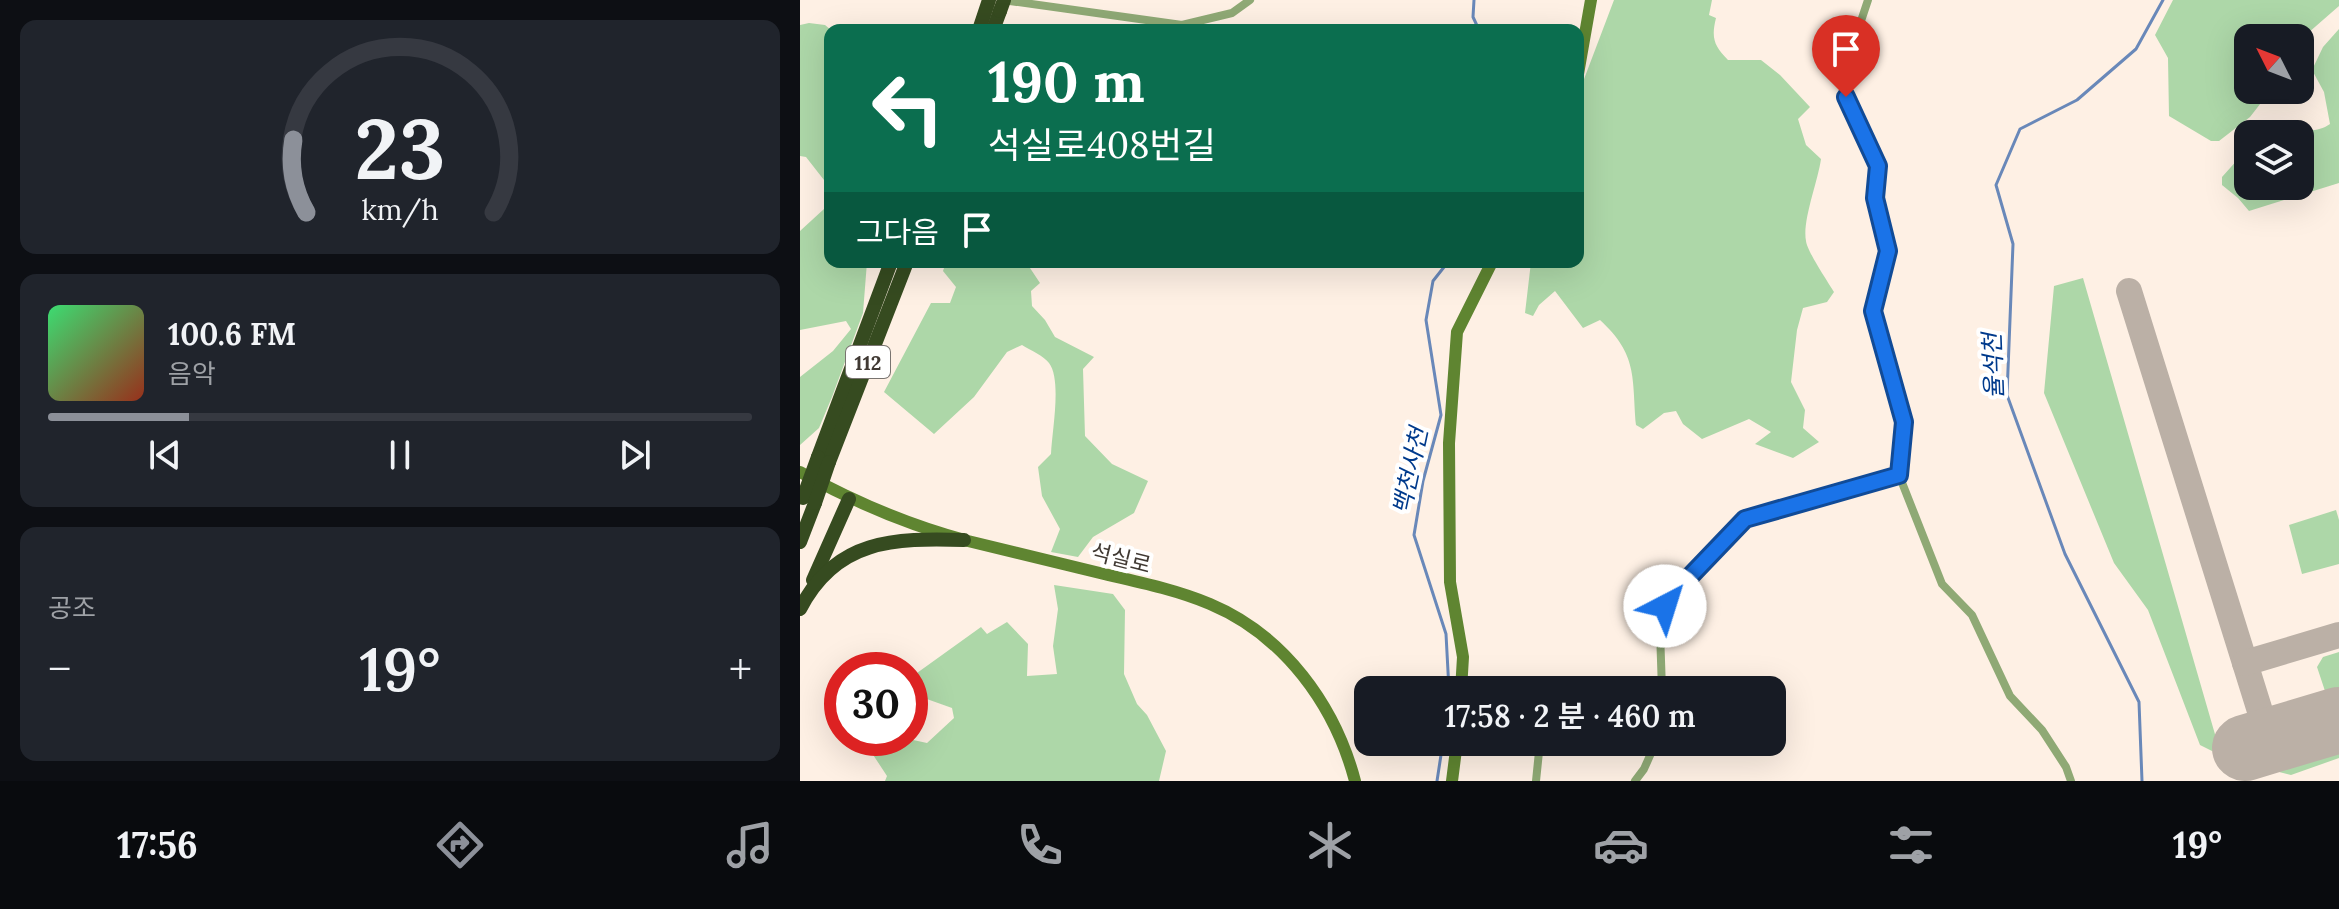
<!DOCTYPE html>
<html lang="ko">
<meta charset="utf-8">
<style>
body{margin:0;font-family:Lora,"Noto Sans KR",serif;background:#20242c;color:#f1f3f6;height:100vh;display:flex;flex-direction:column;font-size:30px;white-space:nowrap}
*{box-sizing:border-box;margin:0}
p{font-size:26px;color:#9ea1a6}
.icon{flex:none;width:44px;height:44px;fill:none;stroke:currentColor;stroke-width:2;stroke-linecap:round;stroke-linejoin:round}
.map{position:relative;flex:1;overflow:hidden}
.drawer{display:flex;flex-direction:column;gap:20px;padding:20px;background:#0d0f14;width:800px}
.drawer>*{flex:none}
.top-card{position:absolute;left:24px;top:24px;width:760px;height:244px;border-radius:16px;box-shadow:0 8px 32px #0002;background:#0b6e4f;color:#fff;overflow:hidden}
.needle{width:52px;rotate:312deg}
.controls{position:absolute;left:1434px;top:24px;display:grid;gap:16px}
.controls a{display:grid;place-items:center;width:80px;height:80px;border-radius:16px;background:#171b24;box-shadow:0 8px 32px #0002;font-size:40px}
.speed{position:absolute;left:24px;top:652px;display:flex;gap:16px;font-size:40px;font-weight:700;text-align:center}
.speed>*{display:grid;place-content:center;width:104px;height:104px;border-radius:50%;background:#171b24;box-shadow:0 8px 32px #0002;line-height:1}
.speed .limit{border:12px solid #d22;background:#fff;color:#111}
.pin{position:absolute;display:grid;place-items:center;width:68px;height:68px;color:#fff;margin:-82px -34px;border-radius:50% 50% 50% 0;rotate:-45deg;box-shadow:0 0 8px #0007}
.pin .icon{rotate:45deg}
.me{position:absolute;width:88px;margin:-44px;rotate:40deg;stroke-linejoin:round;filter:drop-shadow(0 0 6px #0008)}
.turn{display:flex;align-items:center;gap:28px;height:168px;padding:0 32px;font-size:36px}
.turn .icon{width:104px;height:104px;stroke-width:2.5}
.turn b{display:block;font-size:56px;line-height:68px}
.then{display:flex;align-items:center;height:76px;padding:0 32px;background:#0003;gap:16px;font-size:30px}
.big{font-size:60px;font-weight:600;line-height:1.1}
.drawer .card{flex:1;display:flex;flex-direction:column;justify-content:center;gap:12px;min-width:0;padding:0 28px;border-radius:16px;background:#20242c}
.drawer .dial{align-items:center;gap:0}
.dial svg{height:208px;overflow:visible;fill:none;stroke:#363941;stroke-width:7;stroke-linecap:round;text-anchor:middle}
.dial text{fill:#f1f3f6;stroke:none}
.song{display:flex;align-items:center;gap:24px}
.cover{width:96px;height:96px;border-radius:12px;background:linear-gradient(135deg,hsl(140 70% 55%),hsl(10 70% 35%))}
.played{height:8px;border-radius:4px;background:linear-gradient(90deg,#8c9099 20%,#363941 20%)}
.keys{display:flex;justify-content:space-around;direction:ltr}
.heat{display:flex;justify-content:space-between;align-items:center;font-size:44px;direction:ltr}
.trip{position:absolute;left:554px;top:676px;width:432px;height:80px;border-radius:16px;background:#171b24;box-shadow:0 8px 32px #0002;font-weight:600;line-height:80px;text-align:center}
.dock{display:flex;height:128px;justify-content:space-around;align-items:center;background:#090b0e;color:#9ea1a6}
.dock .icon{width:56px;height:56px}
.dock .selected{color:#8c9099}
.dock b{font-size:36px;color:#f1f3f6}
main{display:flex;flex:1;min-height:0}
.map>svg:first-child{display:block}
.green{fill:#add7a8}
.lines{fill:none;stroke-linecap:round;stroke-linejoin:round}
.stream{stroke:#6988b9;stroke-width:3}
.taxiway{stroke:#bbb0a6;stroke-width:26}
.runway{stroke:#bbb0a6;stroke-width:66}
.street{stroke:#8fa975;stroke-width:8}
.secondary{stroke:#5f8531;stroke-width:12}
.highway{stroke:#364b20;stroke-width:14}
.highway-bridge{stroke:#364b20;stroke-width:14}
.route-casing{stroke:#114b97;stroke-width:20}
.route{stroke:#1a73e8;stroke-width:14}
.labels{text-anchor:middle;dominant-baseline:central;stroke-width:8;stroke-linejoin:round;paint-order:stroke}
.shield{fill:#fff;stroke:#797470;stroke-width:2}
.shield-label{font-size:20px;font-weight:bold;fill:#403933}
.street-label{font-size:22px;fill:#403933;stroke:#fff}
.water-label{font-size:24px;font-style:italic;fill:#003a8c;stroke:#fff}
</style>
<main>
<section class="drawer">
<div class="card dial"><svg viewBox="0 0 100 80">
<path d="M14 69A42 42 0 1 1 86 69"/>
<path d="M14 69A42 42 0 0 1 9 41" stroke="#8c9099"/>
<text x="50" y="56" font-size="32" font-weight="700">23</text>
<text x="50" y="72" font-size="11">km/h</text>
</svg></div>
<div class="card">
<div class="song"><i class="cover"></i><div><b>100.6 FM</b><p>음악</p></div></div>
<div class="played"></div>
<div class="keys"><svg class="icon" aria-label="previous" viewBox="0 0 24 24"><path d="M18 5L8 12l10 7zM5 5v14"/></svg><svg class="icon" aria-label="pause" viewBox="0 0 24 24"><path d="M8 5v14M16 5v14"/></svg><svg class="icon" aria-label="next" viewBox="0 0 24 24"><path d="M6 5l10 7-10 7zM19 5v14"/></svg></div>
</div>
<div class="card"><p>공조</p>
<div class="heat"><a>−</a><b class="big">19°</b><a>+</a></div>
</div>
</section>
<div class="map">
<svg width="1539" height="781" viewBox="0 0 1539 781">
<rect width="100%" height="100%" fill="#fef0e4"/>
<g class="green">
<path d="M814,0H912L909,15L916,18C911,38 914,46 928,60H961L980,75L1010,107L998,119L1006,145L1021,159C1018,181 1002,221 1006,241C1007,251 1028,282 1034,292L1027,302L1003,308L997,330L991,382L1005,410L1003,428L1019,442L993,458L955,444L971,432L949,419L902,439L883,424L876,411L864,413L843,429L836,425C832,377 838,355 800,320L783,328L755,291L739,305L733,316L725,313L731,262H778V95Z"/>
<path d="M1373,0H1539V6L1500,40V38H1448V90H1471L1450,117L1419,141H1411L1369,116L1368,58L1355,35Z"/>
<path d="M9,23L25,25L31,30L30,262H67L63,313L32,397L19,428L0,445V377L33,351L51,329L46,321L0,330V231L24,209V180L6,157L0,156V25Z"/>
<path d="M1539,29V183L1449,211L1438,198L1422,185V177L1448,148V186H1500V134H1462L1475,122C1493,128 1513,136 1530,124L1524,92L1512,70L1523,47Z"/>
<path d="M146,262H226L240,283L231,291L232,306L245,320L255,337L294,357L283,369L285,436L312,464L348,481L334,513L293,537L278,557L251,552L260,529L242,496L238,467L251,454C252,431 262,380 249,363C244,356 230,350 222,345L207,352L174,397L134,434L84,392L131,303H150L156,287L143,271Z"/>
<path d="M1283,278L1421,755L1466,765L1539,743V758L1491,775L1428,759L1400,745L1348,610L1314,563L1244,393L1254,286Z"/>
<path d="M1536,510L1539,520V564L1502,574L1489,525Z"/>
<path d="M254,585L313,594L325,610L324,674L337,704L347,715L366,751L359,781H85L87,776L62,738H104L127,743L154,718L152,708L110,693V678L181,627L187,634L207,622L228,644L227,676L257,674L253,646L258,609Z"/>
<path d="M1539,652V697L1535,698L1526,694L1517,667L1523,657Z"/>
</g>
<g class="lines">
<g class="stream">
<path d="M674,0L673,17L679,30"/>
<path d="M648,262L633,281L626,320L641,415L623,481L614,535L646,634L649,690"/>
<path d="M637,781L643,742"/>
<path d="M1342,781L1339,702L1265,554L1207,395L1213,244L1196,185L1220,129L1277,100L1336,49L1363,0"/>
</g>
<g class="taxiway">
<path d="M1329,291L1469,740"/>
<path d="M1445,663L1539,635"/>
</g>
<path class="runway" d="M1445,748L1539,720"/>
<g class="street">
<path d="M203,0L382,25L432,13L450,0"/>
<path d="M1068,0L1055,39L1046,97L1078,166L1075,198L1088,251L1073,311L1104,422L1099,475L1142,584L1172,615L1210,696L1242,730L1266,767L1271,781"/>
<path d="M862,690L860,631L865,606L877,590L945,519L1099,475"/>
<path d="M736,781L740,742"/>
<path d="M835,781L844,769L856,742"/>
</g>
<g class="secondary">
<path d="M778,74L791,0"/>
<path d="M0,472C54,502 108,525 168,541C214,552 259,563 304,574C339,582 377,590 410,604C484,635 535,705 555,781"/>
<path d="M661,690L663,657L650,582L649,443L657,332L692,262"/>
<path d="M652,781L657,742"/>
</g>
<g class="highway">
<path d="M179,30L189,0"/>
<path d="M193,30L200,11"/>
<path d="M18,457L91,262"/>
<path d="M29,462L107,262"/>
<path d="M0,542L15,503"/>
<path d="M13,580L49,499"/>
<path d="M0,609C36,539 94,538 164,540"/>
</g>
<g class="highway-bridge">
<path d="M200,11L204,0"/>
<path d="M3,498L18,457"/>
<path d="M15,503L29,462"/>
</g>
</g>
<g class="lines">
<defs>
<path id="route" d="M865,606L877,590L945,519L1099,475L1104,422L1073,311L1088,251L1075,198L1078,166L1046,97"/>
</defs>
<use href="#route" class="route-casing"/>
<use href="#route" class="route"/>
</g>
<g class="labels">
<rect class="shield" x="46" y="346" width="44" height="32" rx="6"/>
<g class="shield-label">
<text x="68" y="362">112</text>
</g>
<g class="street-label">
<text transform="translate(321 558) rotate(14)">석실로</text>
</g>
<g class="water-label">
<text transform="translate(1193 366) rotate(-92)">율석천</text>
<text transform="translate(610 471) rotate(-78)">백천사천</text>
</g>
</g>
</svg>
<div class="controls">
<a><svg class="needle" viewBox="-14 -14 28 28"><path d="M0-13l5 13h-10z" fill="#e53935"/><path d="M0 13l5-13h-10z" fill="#9ea1a6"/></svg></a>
<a><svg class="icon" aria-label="layers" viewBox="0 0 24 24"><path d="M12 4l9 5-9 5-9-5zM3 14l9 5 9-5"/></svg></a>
</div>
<div class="speed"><div class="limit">30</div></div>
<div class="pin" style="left:1046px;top:97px;background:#d93025"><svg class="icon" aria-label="arrive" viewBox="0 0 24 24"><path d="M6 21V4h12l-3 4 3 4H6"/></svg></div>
<svg class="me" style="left:865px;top:606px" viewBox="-20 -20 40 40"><circle r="19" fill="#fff"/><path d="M0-13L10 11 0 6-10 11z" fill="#1a73e8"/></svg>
<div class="trip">17:58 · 2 분 · 460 m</div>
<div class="top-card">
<div class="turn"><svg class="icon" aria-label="left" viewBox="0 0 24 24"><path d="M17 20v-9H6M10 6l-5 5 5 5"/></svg><div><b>190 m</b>석실로408번길</div></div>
<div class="then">그다음<svg class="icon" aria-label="arrive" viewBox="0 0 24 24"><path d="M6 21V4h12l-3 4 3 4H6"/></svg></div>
</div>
</div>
</main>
<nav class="dock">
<b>17:56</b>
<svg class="icon selected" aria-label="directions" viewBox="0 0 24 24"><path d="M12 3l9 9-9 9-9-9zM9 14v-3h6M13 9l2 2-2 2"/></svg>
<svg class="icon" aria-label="music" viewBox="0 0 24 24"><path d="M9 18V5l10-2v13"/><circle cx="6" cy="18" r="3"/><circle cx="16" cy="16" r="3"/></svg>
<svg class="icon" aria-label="phone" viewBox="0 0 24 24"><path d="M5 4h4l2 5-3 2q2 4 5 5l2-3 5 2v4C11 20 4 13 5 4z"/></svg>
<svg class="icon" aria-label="climate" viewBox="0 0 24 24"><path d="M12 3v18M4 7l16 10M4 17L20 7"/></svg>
<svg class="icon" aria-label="car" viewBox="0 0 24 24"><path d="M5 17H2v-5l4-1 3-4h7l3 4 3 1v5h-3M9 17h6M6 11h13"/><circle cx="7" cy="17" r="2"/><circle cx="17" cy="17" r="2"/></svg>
<svg class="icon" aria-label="filters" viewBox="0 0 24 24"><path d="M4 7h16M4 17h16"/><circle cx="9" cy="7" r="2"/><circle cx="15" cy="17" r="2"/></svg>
<b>19°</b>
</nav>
